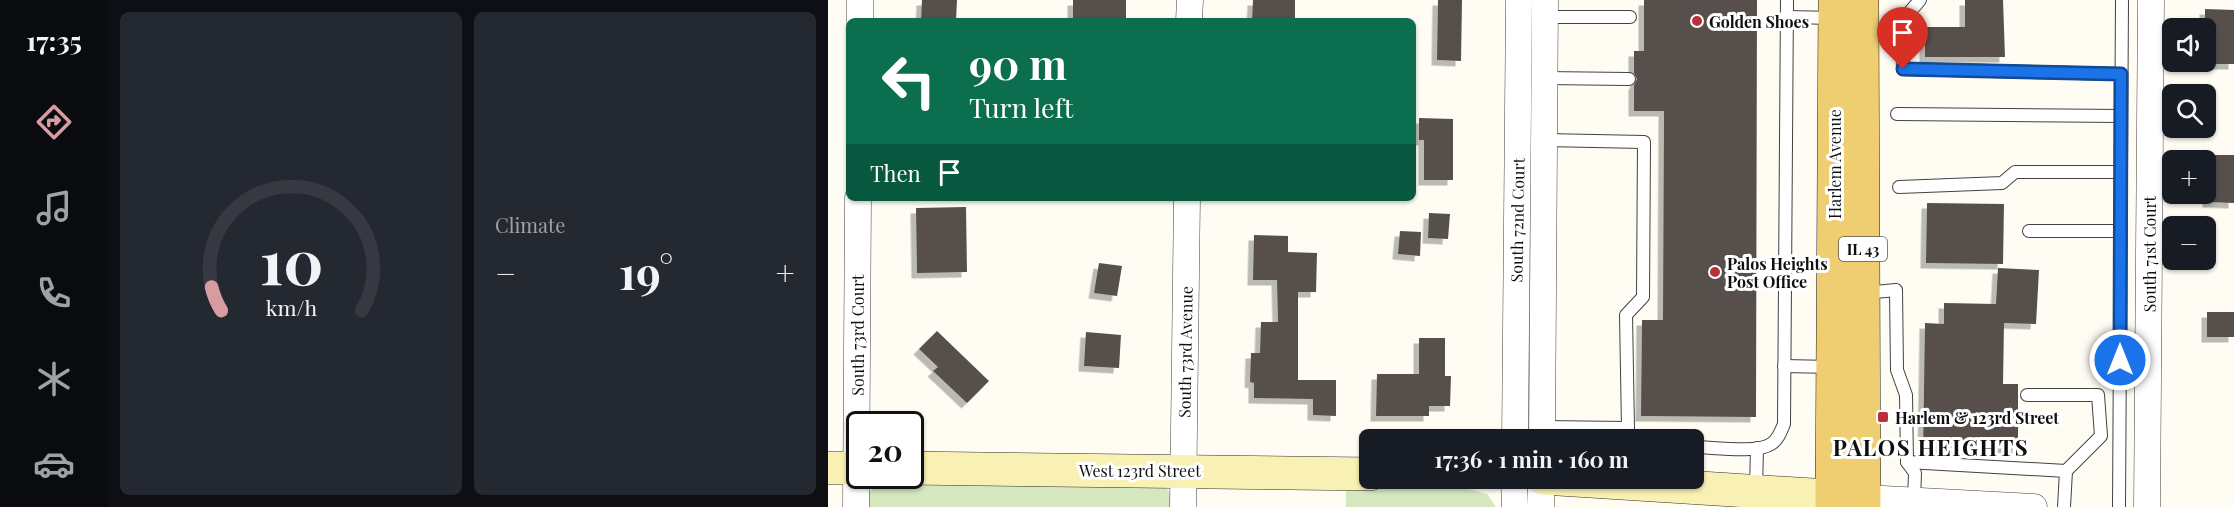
<!DOCTYPE html>
<meta charset="utf-8">
<style>
body{margin:0;font-family:"Playfair Display",serif;background:#242831;color:#f1f3f6;height:100vh;display:flex;flex-direction:column;font-size:22px;white-space:nowrap}
*{box-sizing:border-box;margin:0}
p{font-size:20px;color:#9ea1a6}
.icon{flex:none;width:33px;height:33px;fill:none;stroke:currentColor;stroke-width:2;stroke-linecap:round;stroke-linejoin:round}
.map{position:relative;flex:1;overflow:hidden}
.panel{display:flex;flex-direction:column;gap:12px;padding:12px;background:#0d0f14;width:720px}
.panel>*{flex:none}
.hud{position:absolute;left:18px;top:18px;width:570px;height:183px;border-radius:9px;box-shadow:0 2px 4px #0004;background:#0b6e4f;color:#fff;overflow:hidden}
.fabs{position:absolute;left:1334px;top:18px;display:grid;gap:12px}
.fabs a{display:grid;place-items:center;width:54px;height:54px;border-radius:9px;background:#171b24;box-shadow:0 2px 4px #0004;font-size:30px}
.speed{position:absolute;left:18px;top:411px;display:flex;gap:12px;font-size:30px;font-weight:700;text-align:center}
.speed>*{display:grid;place-content:center;width:78px;height:78px;border-radius:50%;background:#171b24;box-shadow:0 2px 4px #0004;line-height:1}
.speed .limit{border:3px solid #111;border-radius:9px;background:#fff;color:#111}
.pin{position:absolute;display:grid;place-items:center;width:51px;height:51px;color:#fff;margin:-62px -26px;border-radius:50% 50% 50% 0;rotate:-45deg;box-shadow:0 0 6px #0007}
.pin .icon{rotate:45deg}
.me{position:absolute;width:66px;margin:-33px;rotate:0deg;stroke-linejoin:round;filter:drop-shadow(0 0 4px #0008)}
.turn{display:flex;align-items:center;gap:21px;height:126px;padding:0 24px;font-size:27px}
.turn .icon{width:78px;height:78px;stroke-width:2.5}
.turn b{display:block;font-size:42px;line-height:51px}
.then{display:flex;align-items:center;height:57px;padding:0 24px;background:#0003;gap:12px;font-size:22px}
.big{font-size:45px;font-weight:700;line-height:1.1}
.panel .tile{flex:1;display:flex;flex-direction:column;justify-content:center;gap:9px;min-width:0;padding:0 21px;border-radius:9px;background:#242831}
.panel .dial{align-items:center;gap:0}
.dial svg{height:156px;overflow:visible;fill:none;stroke:#363941;stroke-width:7;stroke-linecap:round;text-anchor:middle}
.dial text{fill:#f1f3f6;stroke:none}
.heat{display:flex;justify-content:space-between;align-items:center;font-size:33px;direction:ltr}
.panel .tiles{flex:1;display:grid;gap:12px;grid-template-columns:repeat(2,1fr)}
.trip{position:absolute;left:531px;top:429px;width:345px;height:60px;border-radius:9px;background:#171b24;box-shadow:0 2px 4px #0004;font-weight:700;line-height:60px;text-align:center}
main{display:flex;flex:1;min-height:0}
.tabs{display:flex;flex-direction:column;width:108px;justify-content:space-around;align-items:center;background:#090b0e;color:#9ea1a6}
.tabs .icon{width:42px;height:42px}
.tabs .selected{color:#d79ba1}
.tabs b{font-size:27px;color:#f1f3f6}
.map>svg:first-child{display:block}
.green{fill:#d4e7be}
.building{fill:#57504c;filter:url(#shadow)}
.lines{fill:none;stroke-linecap:round;stroke-linejoin:round}
.lane-casing{stroke:#424242;stroke-width:14}
.street-casing{stroke:#424242;stroke-width:27}
.secondary-casing{stroke:#313131;stroke-width:34}
.primary-casing{stroke:#202020;stroke-width:34}
.lane{stroke:#fff;stroke-width:12}
.street{stroke:#fff;stroke-width:26}
.secondary{stroke:#f9f0b3;stroke-width:33}
.primary{stroke:#efce72;stroke-width:33}
.route-casing{stroke:#114b97;stroke-width:15}
.route{stroke:#1a73e8;stroke-width:10}
.poi-dot{fill:#b7303a;stroke:#fff;stroke-width:2}
.labels{text-anchor:middle;dominant-baseline:central;stroke-width:6;stroke-linejoin:round;paint-order:stroke}
.shield{fill:#fff;stroke:#575757;stroke-width:1.5}
.shield-label{font-size:15px;font-weight:bold;fill:#0f0f0f}
.poi-label{font-size:16px;font-weight:bold;fill:#0f0f0f;stroke:#fff;text-anchor:start}
.street-label{font-size:16px;fill:#0f0f0f;stroke:#fff}
.district-label{font-size:22px;font-weight:bold;letter-spacing:1.5px;fill:#0f0f0f;stroke:#fff}
</style>
<main>
<nav class="tabs">
<b>17:35</b>
<svg class="icon selected" aria-label="directions" viewBox="0 0 24 24"><path d="M12 3l9 9-9 9-9-9zM9 14v-3h6M13 9l2 2-2 2"/></svg>
<svg class="icon" aria-label="music" viewBox="0 0 24 24"><path d="M9 18V5l10-2v13"/><circle cx="6" cy="18" r="3"/><circle cx="16" cy="16" r="3"/></svg>
<svg class="icon" aria-label="phone" viewBox="0 0 24 24"><path d="M5 4h4l2 5-3 2q2 4 5 5l2-3 5 2v4C11 20 4 13 5 4z"/></svg>
<svg class="icon" aria-label="climate" viewBox="0 0 24 24"><path d="M12 3v18M4 7l16 10M4 17L20 7"/></svg>
<svg class="icon" aria-label="car" viewBox="0 0 24 24"><path d="M5 17H2v-5l4-1 3-4h7l3 4 3 1v5h-3M9 17h6M6 11h13"/><circle cx="7" cy="17" r="2"/><circle cx="17" cy="17" r="2"/></svg>
</nav>
<section class="panel">
<div class="tiles">
<div class="tile dial"><svg viewBox="0 0 100 80">
<path d="M14 69A42 42 0 1 1 86 69"/>
<path d="M14 69A42 42 0 0 1 9 57" stroke="#d79ba1"/>
<text x="50" y="56" font-size="32" font-weight="700">10</text>
<text x="50" y="72" font-size="11">km/h</text>
</svg></div>
<div class="tile"><p>Climate</p>
<div class="heat"><a>−</a><b class="big">19°</b><a>+</a></div>
</div>
</div>
</section>
<div class="map">
<svg width="1406" height="507" viewBox="0 0 1406 507">
<defs>
<filter id="shadow"><feDropShadow dx="-5.5" dy="5.5" stdDeviation="0" flood-color="#0004"/></filter>
</defs>
<rect width="100%" height="100%" fill="#fefcf3"/>
<g class="green">
<path d="M66,479L321,481C338,484 343,490 346,507H36C40,490 48,482 66,479Z"/>
<path d="M518,485L629,486L659,494L668,507H518Z"/>
</g>
<g class="building">
<path d="M94,0H129L128,21H93Z"/>
<path d="M245,0H298V21L245,18Z"/>
<path d="M425,0H467V21H424Z"/>
<path d="M610,0H634L633,61L609,60Z"/>
<path d="M816,0H929L928,417L813,416L814,320H835L836,111H806V85L809,79L806,73V51H816Z"/>
<path d="M1137,0H1175L1177,57H1097V27H1137Z"/>
<path d="M1377,9L1406,10V64H1377Z"/>
<path d="M591,118L625,119V180H596V140H591Z"/>
<path d="M1381,155H1406V203L1380,202Z"/>
<path d="M1099,203L1176,204L1175,264L1098,263Z"/>
<path d="M138,207L139,272L89,273L88,208Z"/>
<path d="M601,213L622,214L620,239L600,238Z"/>
<path d="M572,231L593,232L592,256L570,254Z"/>
<path d="M426,235L460,236V252L489,253L488,292H470V380H508V416L485,415V399L426,398V383L422,382L423,353H432L433,322H450L449,280H425Z"/>
<path d="M271,263L294,266L289,296L266,293Z"/>
<path d="M1170,268L1211,270L1208,324L1176,323L1175,384H1190V448L1113,447V455L1095,454L1097,323L1116,324V303L1168,304Z"/>
<rect x="1379" y="312" width="27" height="25"/>
<path d="M109,331L161,381L139,403L105,371L110,367L91,349Z"/>
<path d="M258,332L293,335L291,368L256,366Z"/>
<path d="M591,338H617V376H623L622,406H601V416H548L549,374H591Z"/>
</g>
<g class="lines">
<defs>
<g id="lane">
<path d="M1092,0L1074,21L1075,69L1293,74"/>
<path d="M717,17H802"/>
<path d="M959,17L1006,18"/>
<path d="M716,78L801,79"/>
<path d="M1069,114L1293,116"/>
<path d="M1071,187L1174,183L1187,172H1293"/>
<path d="M1201,231H1293"/>
<path d="M1036,293L1068,290L1069,370L1078,395L1079,462L1087,473L1086,500"/>
<path d="M956,366L1003,367"/>
<path d="M1199,395H1270L1273,436L1238,471"/>
<path d="M714,427L800,428L798,315L815,297L816,142L716,140"/>
<path d="M866,447C884,447 928,454 943,444C950,440 953,431 956,424L959,0"/>
<path d="M1079,462L1238,471L1236,507"/>
<path d="M928,489L929,448"/>
<path d="M1291,507L1294,0"/>
</g>
<g id="street">
<path d="M32,21V0"/>
<path d="M361,21L362,0"/>
<path d="M687,440L691,0"/>
<path d="M714,440L717,0"/>
<path d="M686,478L687,507"/>
<path d="M1036,498L1206,507"/>
<path d="M28,507L30,198"/>
<path d="M355,507L359,198"/>
<path d="M713,507V478"/>
<path d="M1319,507L1323,0"/>
</g>
<g id="secondary">
<path d="M0,468H32"/>
<path d="M82,468L542,474"/>
<path d="M715,478L1031,498"/>
</g>
<g id="primary">
<path d="M1034,0L1036,507"/>
<path d="M1004,507L1007,0"/>
</g>
</defs>
<use href="#lane" class="lane-casing"/>
<use href="#street" class="street-casing"/>
<use href="#secondary" class="secondary-casing"/>
<use href="#primary" class="primary-casing"/>
<use href="#lane" class="lane"/>
<use href="#street" class="street"/>
<use href="#secondary" class="secondary"/>
<use href="#primary" class="primary"/>
</g>
<g class="lines">
<defs>
<path id="route" d="M1075,69L1293,74L1292,360"/>
</defs>
<use href="#route" class="route-casing"/>
<use href="#route" class="route"/>
</g>
<g class="poi-dot">
<circle cx="869" cy="21" r="6"/>
<circle cx="887" cy="272" r="6"/>
<rect x="1049" y="411" width="12" height="12" rx="3"/>
</g>
<g class="labels">
<rect class="shield" x="1011" y="237" width="48" height="24" rx="4.5"/>
<g class="shield-label">
<text x="1035" y="249">IL 43</text>
</g>
<g class="poi-label">
<text x="881" y="21">Golden Shoes</text>
<text x="899" y="263">Palos Heights<tspan x="899" dy="18">Post Office</tspan></text>
<text x="1067" y="417">Harlem &amp; 123rd Street</text>
</g>
<g class="street-label">
<text transform="translate(1006 164) rotate(-90)">Harlem Avenue</text>
<text transform="translate(689 220) rotate(-89)">South 72nd Court</text>
<text transform="translate(1321 254) rotate(-90)">South 71st Court</text>
<text transform="translate(29 335) rotate(-90)">South 73rd Court</text>
<text transform="translate(357 352) rotate(-89)">South 73rd Avenue</text>
<text x="312" y="470">West 123rd Street</text>
</g>
<g class="district-label">
<text x="1103" y="447">PALOS HEIGHTS</text>
</g>
</g>
</svg>
<div class="fabs">
<a><svg class="icon" aria-label="sound" viewBox="0 0 24 24"><path d="M4 9h4l5-4v14l-5-4H4zM17 9q2 3 0 6"/></svg></a>
<a><svg class="icon" aria-label="search" viewBox="0 0 24 24"><circle cx="10" cy="10" r="6"/><path d="M15 15l6 6"/></svg></a>
<a>+</a>
<a>−</a>
</div>
<div class="speed"><div class="limit">20</div></div>
<div class="pin" style="left:1075px;top:69px;background:#d93025"><svg class="icon" aria-label="arrive" viewBox="0 0 24 24"><path d="M6 21V4h12l-3 4 3 4H6"/></svg></div>
<svg class="me" style="left:1292px;top:360px" viewBox="-20 -20 40 40"><circle r="17" fill="#1a73e8" stroke="#fff" stroke-width="3"/><path d="M0-11L8 9 0 5-8 9z" fill="#fff"/></svg>
<div class="trip">17:36 · 1 min · 160 m</div>
<div class="hud">
<div class="turn"><svg class="icon" aria-label="left" viewBox="0 0 24 24"><path d="M17 20v-9H6M10 6l-5 5 5 5"/></svg><div><b>90 m</b>Turn left</div></div>
<div class="then">Then<svg class="icon" aria-label="arrive" viewBox="0 0 24 24"><path d="M6 21V4h12l-3 4 3 4H6"/></svg></div>
</div>
</div>
</main>
